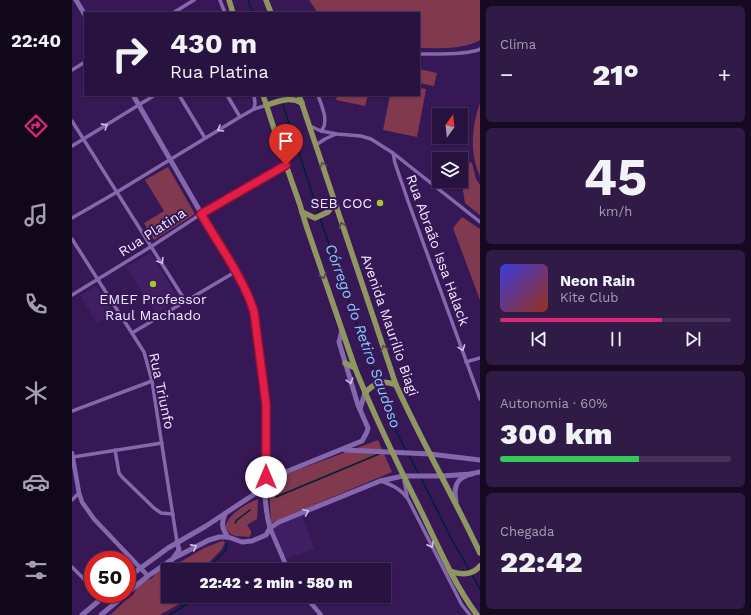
<!DOCTYPE html>
<html lang="pt">
<meta charset="utf-8">
<style>
body{margin:0;font-family:"Work Sans",sans-serif;background:#301b47;color:#f1f3f6;height:100vh;display:flex;flex-direction:column;font-size:15px;white-space:nowrap}
*{box-sizing:border-box;margin:0}
p{font-size:13px;color:#a59eb1}
.icon{flex:none;width:22px;height:22px;fill:none;stroke:currentColor;stroke-width:2;stroke-linecap:round;stroke-linejoin:round}
.map{position:relative;flex:1;overflow:hidden}
.sheet{display:flex;flex-direction:column;gap:6px;padding:6px;background:#160a23;width:271px}
.sheet>*{flex:none}
.guide{position:absolute;left:12px;top:12px;width:336px;height:84px;border-radius:0px;box-shadow:0 1px 3px #0004,0 0 0 1px #443259;background:#281240;color:#f1f3f6;overflow:hidden}
.needle{width:26px;rotate:15deg}
.tools{position:absolute;left:360px;top:108px;display:grid;gap:8px}
.tools a{display:grid;place-items:center;width:36px;height:36px;border-radius:0px;background:#281240;box-shadow:0 1px 3px #0004,0 0 0 1px #443259;font-size:20px}
.speed{position:absolute;left:12px;top:551px;display:flex;gap:8px;font-size:20px;font-weight:700;text-align:center}
.speed>*{display:grid;place-content:center;width:52px;height:52px;border-radius:50%;background:#281240;box-shadow:0 1px 3px #0004,0 0 0 1px #443259;line-height:1}
.speed .limit{border:6px solid #d22;background:#fff;color:#111}
.pin{position:absolute;display:grid;place-items:center;width:34px;height:34px;color:#fff;margin:-41px -17px;border-radius:50% 50% 50% 0;rotate:-45deg;box-shadow:0 0 4px #0007}
.pin .icon{rotate:45deg}
.me{position:absolute;width:44px;margin:-22px;rotate:0deg;stroke-linejoin:round;filter:drop-shadow(0 0 3px #0008)}
.turn{display:flex;align-items:center;gap:14px;height:84px;padding:0 20px;font-size:18px}
.turn .icon{width:52px;height:52px;stroke-width:2.5}
.turn b{display:block;font-size:28px;line-height:34px}
.big{font-size:30px;font-weight:800;line-height:1.1}
.sheet .card{flex:1;display:flex;flex-direction:column;justify-content:center;gap:6px;min-width:0;padding:0 14px;border-radius:6px;background:#301b47}
.sheet .dial{align-items:center;gap:0}
.dial b{font-size:52px;line-height:1}
.song{display:flex;align-items:center;gap:12px}
.cover{width:48px;height:48px;border-radius:6px;background:linear-gradient(135deg,hsl(240 70% 55%),hsl(10 70% 35%))}
.played{height:4px;border-radius:2px;background:linear-gradient(90deg,#db2777 70%,#443259 70%)}
.keys{display:flex;justify-content:space-around;direction:ltr}
.heat{display:flex;justify-content:space-between;align-items:center;font-size:22px;direction:ltr}
.charge{height:6px;border-radius:3px;background:linear-gradient(90deg,#34c759 60%,#443259 0)}
.trip{position:absolute;left:89px;top:563px;width:230px;height:40px;border-radius:0px;background:#281240;box-shadow:0 1px 3px #0004,0 0 0 1px #443259;font-weight:800;line-height:40px;text-align:center}
main{display:flex;flex:1;min-height:0}
.menu{display:flex;flex-direction:column;width:72px;justify-content:space-around;align-items:center;background:#10071a;color:#a59eb1}
.menu .icon{width:28px;height:28px}
.menu .on{color:#db2777}
.menu b{font-size:18px;color:#f1f3f6}
.map>svg:first-child{display:block}
.built{fill:#401e64}
.green{fill:#813950}
.lines{fill:none;stroke-linecap:round;stroke-linejoin:round}
.stream{stroke:#011e32;stroke-width:1.5}
.minor{stroke:#8467ac;stroke-width:3.5}
.tertiary{stroke:#8467ac;stroke-width:4.5}
.secondary{stroke:#8467ac;stroke-width:5}
.primary{stroke:#8f9660;stroke-width:5.5}
.oneway{stroke:#d0c1e6}
.oneway2{stroke:#5a4a5a}
.route-casing{stroke:#92132f;stroke-width:10}
.route{stroke:#e11d48;stroke-width:7}
.poi-dot{fill:#a4c825;stroke:#361856;stroke-width:1.5}
.labels{text-anchor:middle;dominant-baseline:central;stroke-width:4;stroke-linejoin:round;paint-order:stroke}
.poi-label{font-size:14px;fill:#f0e8ff;stroke:#361856;text-anchor:end}
.street-label{font-size:14px;fill:#f0e8ff;stroke:#361856}
.water-label{font-size:15px;font-style:italic;fill:#87c8f9;stroke:#361856}
</style>
<main>
<nav class="menu">
<b>22:40</b>
<svg class="icon on" aria-label="directions" viewBox="0 0 24 24"><path d="M12 3l9 9-9 9-9-9zM9 14v-3h6M13 9l2 2-2 2"/></svg>
<svg class="icon" aria-label="music" viewBox="0 0 24 24"><path d="M9 18V5l10-2v13"/><circle cx="6" cy="18" r="3"/><circle cx="16" cy="16" r="3"/></svg>
<svg class="icon" aria-label="phone" viewBox="0 0 24 24"><path d="M5 4h4l2 5-3 2q2 4 5 5l2-3 5 2v4C11 20 4 13 5 4z"/></svg>
<svg class="icon" aria-label="climate" viewBox="0 0 24 24"><path d="M12 3v18M4 7l16 10M4 17L20 7"/></svg>
<svg class="icon" aria-label="car" viewBox="0 0 24 24"><path d="M5 17H2v-5l4-1 3-4h7l3 4 3 1v5h-3M9 17h6M6 11h13"/><circle cx="7" cy="17" r="2"/><circle cx="17" cy="17" r="2"/></svg>
<svg class="icon" aria-label="filters" viewBox="0 0 24 24"><path d="M4 7h16M4 17h16"/><circle cx="9" cy="7" r="2"/><circle cx="15" cy="17" r="2"/></svg>
</nav>
<div class="map">
<svg width="408" height="615" viewBox="0 0 408 615">
<rect width="100%" height="100%" fill="#361856"/>
<g class="built">
<path d="M79,253L107,300L84,314L54,267Z"/>
<path d="M24,286L41,314L25,323L8,295Z"/>
<path d="M229,513L243,549L212,559L198,528Z"/>
</g>
<g class="green">
<path d="M237,0H408V40C390,50 367,48 347,48V13H246Z"/>
<path d="M347,69L365,73L362,86L347,83Z"/>
<path d="M347,88L354,89L345,137L311,130L318,95H347Z"/>
<path d="M265,95H296L293,106L264,100Z"/>
<path d="M408,103V176C397,153 400,125 408,103Z"/>
<path d="M398,162L400,163L404,179L408,185V215L393,203L390,185L389,169Z"/>
<path d="M96,167L123,214L82,240L72,223L92,211L73,180Z"/>
<path d="M390,217L408,229V300L381,228Z"/>
<path d="M306,440L320,472L199,523L197,487L215,474Z"/>
<path d="M186,499L185,519L175,525L179,531V534L177,537C165,536 159,538 153,527C157,514 173,504 186,499Z"/>
<path d="M150,541L153,542L150,549L130,570H96V596H118L117,598L88,615H38L53,601L61,595L65,588L73,581L80,578L87,570L100,563L105,564L132,548Z"/>
</g>
<g class="lines">
<g class="stream">
<path d="M176,0L181,13"/>
<path d="M210,102L247,214"/>
<path d="M248,218L305,382"/>
<path d="M306,386L316,416L335,452"/>
<path d="M337,455L347,475"/>
<path d="M349,478L379,538L408,589"/>
<path d="M204,497L307,454"/>
<path d="M163,523L165,520L178,510"/>
<path d="M133,570L153,551L155,544"/>
<path d="M97,615L117,603L122,596"/>
</g>
<g class="minor">
<path d="M148,0L153,13"/>
<path d="M101,13L122,0"/>
<path d="M347,54C361,54 397,55 408,49"/>
<path d="M0,70L13,62"/>
<path d="M30,95H33"/>
<path d="M107,95L133,138"/>
<path d="M155,95L168,117"/>
<path d="M246,95C249,105 258,122 249,131"/>
<path d="M182,109L183,103L182,95"/>
<path d="M0,121L114,302"/>
<path d="M238,126L249,131L265,134L289,136L299,139L321,153L408,222"/>
<path d="M244,145L253,139L264,134"/>
<path d="M0,146L83,95"/>
<path d="M321,153L323,163L336,201L408,399"/>
<path d="M0,218L45,192L168,117L182,109L195,105"/>
<path d="M0,239L72,352L80,381L105,542"/>
<path d="M0,295L80,246L129,214L214,165"/>
<path d="M60,333L163,272"/>
<path d="M394,362L408,358"/>
<path d="M0,411L80,381"/>
<path d="M43,450L47,473L50,477L82,508L89,513L101,514"/>
<path d="M1,457L90,443"/>
<path d="M309,481C320,485 329,489 336,499L390,605L398,615"/>
<path d="M332,481L335,496"/>
<path d="M0,500L7,493"/>
<path d="M0,567L21,588"/>
</g>
<g class="tertiary">
<path d="M0,453L7,493L10,502L22,519L76,576"/>
<path d="M198,528L216,570"/>
<path d="M233,596L249,615"/>
</g>
<g class="secondary">
<path d="M4,0L13,15"/>
<path d="M61,95L163,272L180,305L182,312C186,343 192,373 194,403C197,443 187,489 198,528"/>
<path d="M288,409L293,393"/>
<path d="M273,450L358,454L408,460"/>
<path d="M194,468L201,473L211,472"/>
<path d="M384,501C380,481 389,475 408,472"/>
<path d="M153,514C149,524 150,529 156,537"/>
<path d="M102,557L107,550L105,542"/>
<path d="M55,578L96,548L134,526L184,493L205,477L216,471L290,441L295,432L296,428L286,405L267,342L270,330"/>
<path d="M55,593L76,576L102,558L137,540L147,537H156L170,542L180,541L194,535L198,528L207,522L308,481L331,476H370L400,474"/>
<path d="M10,615L35,594"/>
<path d="M29,615L54,594"/>
</g>
<g class="primary">
<path d="M157,0L161,13"/>
<path d="M194,0L199,13"/>
<path d="M191,95L214,165L228,205L234,225L283,368C303,418 326,465 350,513C367,548 382,584 405,615"/>
<path d="M227,95L324,385C350,442 381,496 408,553"/>
<path d="M195,105C207,101 218,96 230,103"/>
<path d="M230,212L243,218L256,212L263,202"/>
<path d="M273,363L283,368"/>
<path d="M293,393C302,383 311,379 324,385"/>
<path d="M378,571C389,575 400,576 408,566"/>
</g>
</g>
<defs><path id="oneway-chevron" d="M-2-3.5L2.5 0L-2 3.5" fill="none" stroke-width="1.6" stroke-linecap="round" stroke-linejoin="round"/></defs>
<g class="oneway">
<use href="#oneway-chevron" transform="translate(33 126) rotate(-32)"/>
<use href="#oneway-chevron" transform="translate(148 129) rotate(149)"/>
<use href="#oneway-chevron" transform="translate(89 261) rotate(58)"/>
<use href="#oneway-chevron" transform="translate(390 348) rotate(70)"/>
<use href="#oneway-chevron" transform="translate(278 381) rotate(73)"/>
<use href="#oneway-chevron" transform="translate(234 512) rotate(-22)"/>
<use href="#oneway-chevron" transform="translate(359 545) rotate(63)"/>
<use href="#oneway-chevron" transform="translate(122 547) rotate(-28)"/>
</g>
<g class="oneway2">
<use href="#oneway-chevron" transform="translate(251 165) rotate(-108)"/>
<use href="#oneway-chevron" transform="translate(270 225) rotate(-108)"/>
<use href="#oneway-chevron" transform="translate(251 276) rotate(71)"/>
<use href="#oneway-chevron" transform="translate(312 348) rotate(-107)"/>
</g>
<g class="lines">
<defs>
<path id="route" d="M194,477V404L182,312C173,281 146,243 129,214L214,165"/>
</defs>
<use href="#route" class="route-casing"/>
<use href="#route" class="route"/>
</g>
<g class="poi-dot">
<circle cx="308" cy="203" r="4"/>
<circle cx="81" cy="284" r="4"/>
</g>
<g class="labels">
<g class="poi-label">
<text x="300" y="203">SEB COC</text>
<text x="81" y="299" text-anchor="middle">EMEF Professor<tspan x="81" dy="16">Raul Machado</tspan></text>
</g>
<g class="street-label">
<text transform="translate(80 232) rotate(-33)">Rua Platina</text>
<text transform="translate(366 250) rotate(70)">Rua Abraão Issa Halack</text>
<text transform="translate(318 325) rotate(71)">Avenida Maurílio Biagi</text>
<text transform="translate(90 391) rotate(78)">Rua Triunfo</text>
</g>
<g class="water-label">
<text transform="translate(291 336) rotate(70)">Córrego do Retiro Saudoso</text>
</g>
</g>
</svg>
<div class="tools">
<a><svg class="needle" viewBox="-14 -14 28 28"><path d="M0-13l5 13h-10z" fill="#e53935"/><path d="M0 13l5-13h-10z" fill="#a59eb1"/></svg></a>
<a><svg class="icon" aria-label="layers" viewBox="0 0 24 24"><path d="M12 4l9 5-9 5-9-5zM3 14l9 5 9-5"/></svg></a>
</div>
<div class="speed"><div class="limit">50</div></div>
<div class="pin" style="left:214px;top:165px;background:#d93025"><svg class="icon" aria-label="arrive" viewBox="0 0 24 24"><path d="M6 21V4h12l-3 4 3 4H6"/></svg></div>
<svg class="me" style="left:194px;top:477px" viewBox="-20 -20 40 40"><circle r="19" fill="#fff"/><path d="M0-13L10 11 0 6-10 11z" fill="#e11d48"/></svg>
<div class="trip">22:42 · 2 min · 580 m</div>
<div class="guide">
<div class="turn"><svg class="icon" aria-label="right" viewBox="0 0 24 24"><path d="M7 20v-9h11M14 6l5 5-5 5"/></svg><div><b>430 m</b>Rua Platina</div></div>
</div>
</div>
<section class="sheet">
<div class="card"><p>Clima</p>
<div class="heat"><a>−</a><b class="big">21°</b><a>+</a></div>
</div>
<div class="card dial"><b>45</b><p>km/h</p></div>
<div class="card">
<div class="song"><i class="cover"></i><div><b>Neon Rain</b><p>Kite Club</p></div></div>
<div class="played"></div>
<div class="keys"><svg class="icon" aria-label="previous" viewBox="0 0 24 24"><path d="M18 5L8 12l10 7zM5 5v14"/></svg><svg class="icon" aria-label="pause" viewBox="0 0 24 24"><path d="M8 5v14M16 5v14"/></svg><svg class="icon" aria-label="next" viewBox="0 0 24 24"><path d="M6 5l10 7-10 7zM19 5v14"/></svg></div>
</div>
<div class="card"><p>Autonomia · 60%</p><b class="big">300 km</b><div class="charge"></div></div>
<div class="card"><p>Chegada</p><b class="big">22:42</b></div>
</section>
</main>
